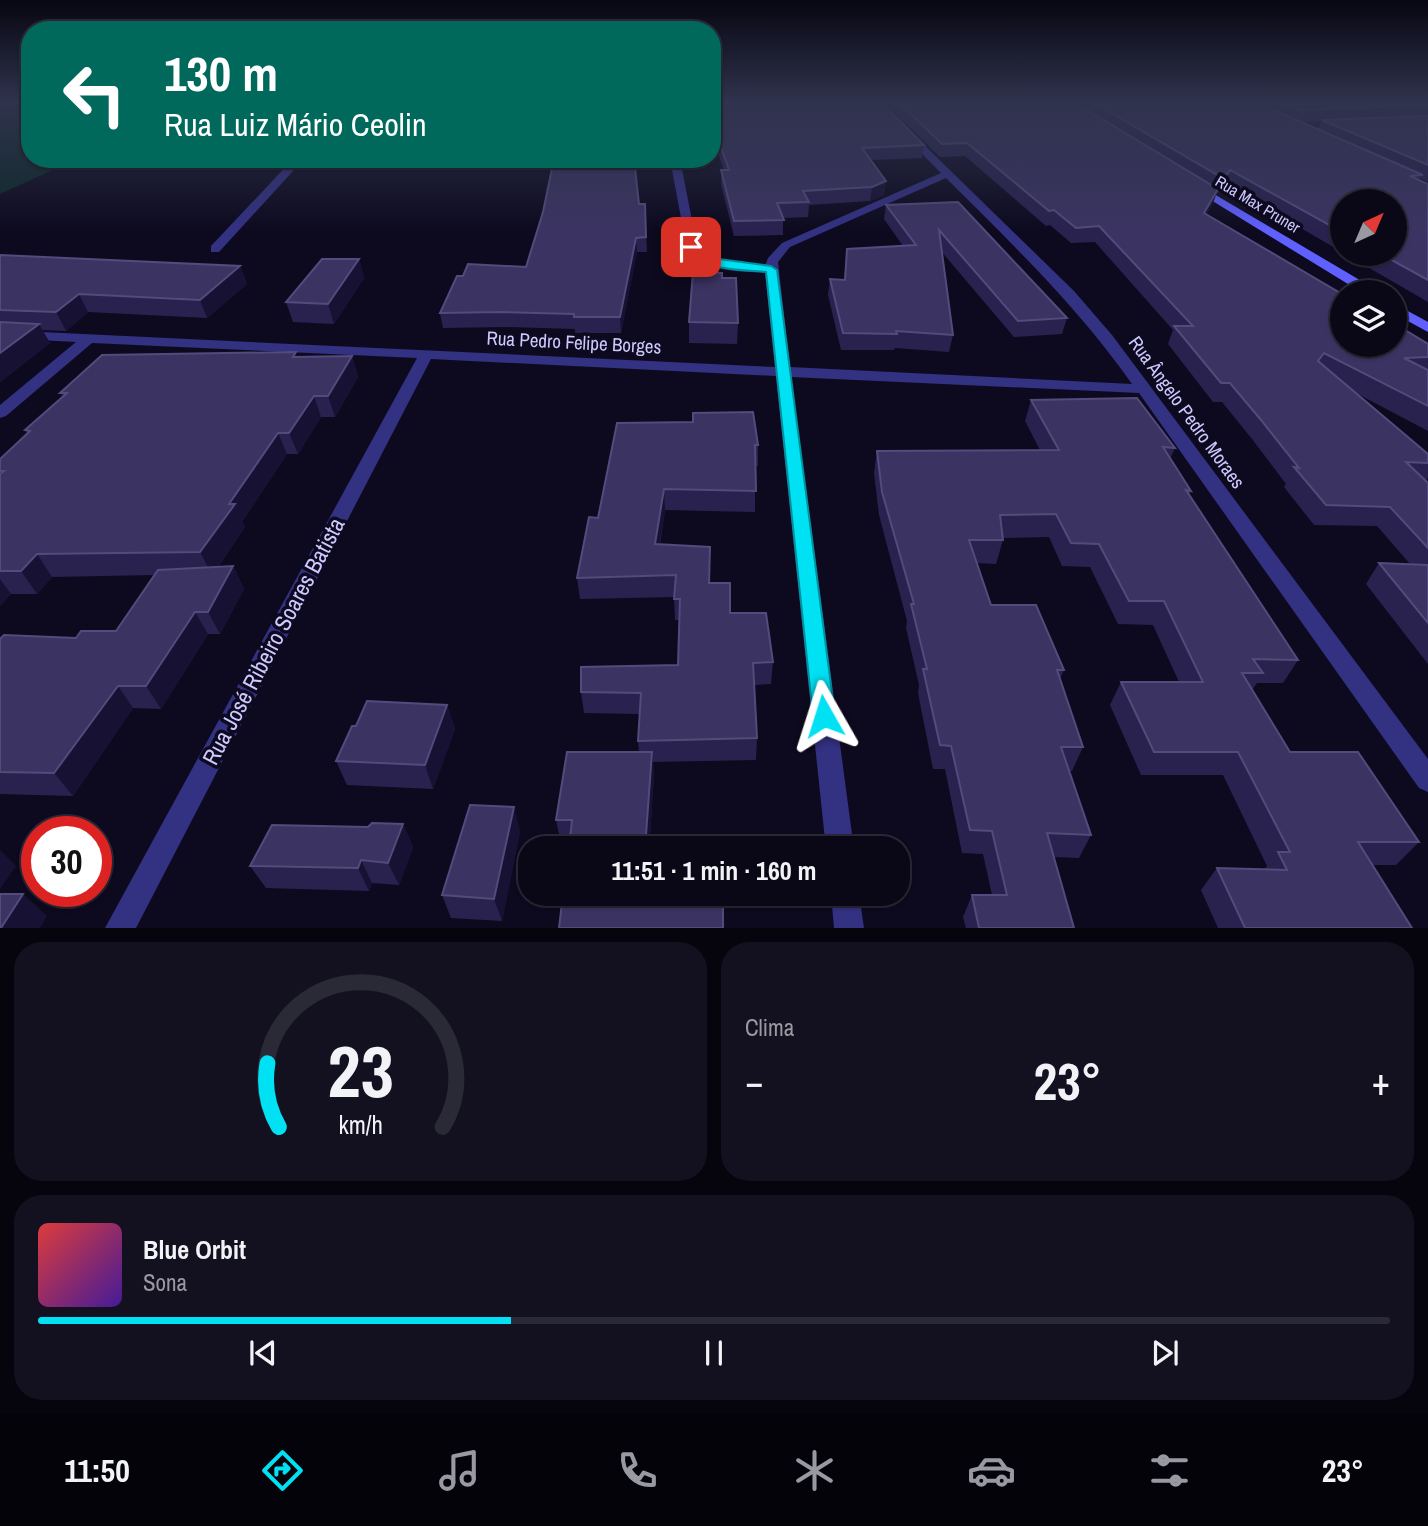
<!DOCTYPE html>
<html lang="pt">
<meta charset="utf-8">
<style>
body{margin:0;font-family:"Archivo Narrow",sans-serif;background:#131120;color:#f1f3f6;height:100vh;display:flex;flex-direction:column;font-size:26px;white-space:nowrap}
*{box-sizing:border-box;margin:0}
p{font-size:23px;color:#999aa1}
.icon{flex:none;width:38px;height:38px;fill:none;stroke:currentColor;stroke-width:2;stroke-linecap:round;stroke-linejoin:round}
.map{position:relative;height:928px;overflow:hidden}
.drawer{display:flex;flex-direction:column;gap:14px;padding:14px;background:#06040d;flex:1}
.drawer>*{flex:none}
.hud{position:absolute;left:21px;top:21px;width:700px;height:147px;border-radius:28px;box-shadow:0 2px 5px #0004,0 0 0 2px #2a2936;background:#00695c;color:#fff;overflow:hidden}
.needle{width:46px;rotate:44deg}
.controls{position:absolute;left:1330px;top:189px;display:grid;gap:14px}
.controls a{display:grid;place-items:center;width:77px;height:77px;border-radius:50%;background:#0a0817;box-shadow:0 2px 5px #0004,0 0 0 2px #2a2936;font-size:35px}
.speed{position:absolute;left:21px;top:816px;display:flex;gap:14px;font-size:35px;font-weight:700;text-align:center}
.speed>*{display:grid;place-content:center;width:91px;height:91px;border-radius:50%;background:#0a0817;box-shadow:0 2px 5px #0004,0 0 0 2px #2a2936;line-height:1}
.speed .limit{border:10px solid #d22;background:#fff;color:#111}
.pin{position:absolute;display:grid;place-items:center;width:60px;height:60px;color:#fff;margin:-30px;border-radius:14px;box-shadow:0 4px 10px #0006}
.me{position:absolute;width:77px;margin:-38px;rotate:354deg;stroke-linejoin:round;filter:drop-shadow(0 0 5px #0008)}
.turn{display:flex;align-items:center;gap:24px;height:147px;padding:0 28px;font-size:32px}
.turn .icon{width:91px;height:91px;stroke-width:2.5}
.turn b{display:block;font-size:49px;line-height:60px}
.big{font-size:52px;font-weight:800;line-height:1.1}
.drawer .card{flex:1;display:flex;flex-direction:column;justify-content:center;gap:10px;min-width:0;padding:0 24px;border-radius:28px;background:#131120}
.drawer .dial{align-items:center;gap:0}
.dial svg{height:182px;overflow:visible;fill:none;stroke:#2a2936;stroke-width:7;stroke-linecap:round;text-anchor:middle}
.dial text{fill:#f1f3f6;stroke:none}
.song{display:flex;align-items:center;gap:21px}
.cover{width:84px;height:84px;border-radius:10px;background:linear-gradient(135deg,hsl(0 70% 55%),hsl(260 70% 35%))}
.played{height:7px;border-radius:4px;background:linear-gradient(90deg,#00e1f4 35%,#2a2936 35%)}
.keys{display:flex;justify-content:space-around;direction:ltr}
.heat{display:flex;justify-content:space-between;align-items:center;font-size:38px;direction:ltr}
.drawer .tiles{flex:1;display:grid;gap:14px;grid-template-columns:1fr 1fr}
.card:last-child{grid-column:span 2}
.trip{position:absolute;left:518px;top:836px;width:392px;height:70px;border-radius:28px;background:#0a0817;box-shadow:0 2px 5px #0004,0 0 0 2px #2a2936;font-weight:800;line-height:70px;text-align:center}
.tabs{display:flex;height:112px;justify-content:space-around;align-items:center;background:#040309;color:#999aa1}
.tabs .icon{width:49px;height:49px}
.tabs .on{color:#00e1f4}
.tabs b{font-size:32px;color:#f1f3f6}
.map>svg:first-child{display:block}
.green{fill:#0d2928}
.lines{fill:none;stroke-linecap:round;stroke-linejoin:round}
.street{fill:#333182;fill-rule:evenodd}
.secondary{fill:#6060ff;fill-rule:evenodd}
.wall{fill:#29224f;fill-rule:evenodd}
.shaded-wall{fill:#171134}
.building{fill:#3b3462;stroke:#524b7b;stroke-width:2}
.route{fill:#00e1f4;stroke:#00929f;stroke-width:2}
.labels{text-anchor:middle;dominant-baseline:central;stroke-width:7;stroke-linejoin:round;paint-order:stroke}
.far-street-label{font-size:16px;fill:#cdc9ff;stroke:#0d0a1f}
.street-label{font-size:19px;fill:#cdc9ff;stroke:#0d0a1f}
.near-street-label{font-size:23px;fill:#cdc9ff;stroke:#0d0a1f}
</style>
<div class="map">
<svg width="1428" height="928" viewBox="0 0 1428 928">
<rect width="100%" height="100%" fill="#0d0a1f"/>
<path class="green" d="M0,101H30V159H77L0,194Z"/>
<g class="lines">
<g class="street">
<path d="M870,101H879L1074,291L1112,335L1428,759V792L1419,788L1139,393L791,377L854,849H826L776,376L431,359L136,928H105L417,358L92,343L6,416L0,418V405L76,342L0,338V330L775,367L765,273C737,271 707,272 687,250L670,159H680L697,246L720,261L765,266L768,258L782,243L941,173ZM946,178C1012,244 1078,307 1132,384L790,367L778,262L790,247Z"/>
<path d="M293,159H304L219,252H211V246Z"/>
<path d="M831,894H859L864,928H834Z"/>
</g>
<g class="secondary">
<path d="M1197,184L1375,289L1376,292H1361L1193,189V185Z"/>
<path d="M1395,304L1428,322V332L1395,314Z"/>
</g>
</g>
<g class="wall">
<path d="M712,101L924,145L922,158L871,160L886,181L884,195L870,201L809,205L808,217L783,218V235L734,236L721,184V170H724L712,135Z"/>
<path d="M883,101H1428V182L1421,179L1420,180L1428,184V302L1345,254H1395L1342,201V252L1225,184L1219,193L1217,192L1213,203L1207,214L1428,357V431L1356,393L1428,454V478L1426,481L1428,483V664L1366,584L1379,563L1410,564L1377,526L1314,525L1284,487L1286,484L1252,439L1222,402H1213L1168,344L1173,330L1095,242L1071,243L1050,225L1046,226L965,156L940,157ZM1321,121L1318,129L1301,122Z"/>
<path d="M958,202L1067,318L1062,334L1014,337L941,251L953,335L949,352L895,348L894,350H841L828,295L830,279L844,280L847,249L903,246L884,219L886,205Z"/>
<path d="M645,204L647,252H637L621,333H575V329L504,327L443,328L440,313L463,276L526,267L543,212Z"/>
<path d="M0,255L240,266L247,284L207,318L88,312L66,331L42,330L50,343L0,382Z"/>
<path d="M359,259L364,278L334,324L293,322L286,302Z"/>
<path d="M722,278L738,323L737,344L689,343V322Z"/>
<path d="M352,356L358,377L335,417H321L298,454H287L242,522L245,527L218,567L233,566L244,589L220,634H208L161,709L133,708L73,796L0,794V639L76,638L116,631L154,575L52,577L37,594H11L0,606V459L27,434L25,430L63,397L60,393L298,357Z"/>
<path d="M1031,400L1175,448L1170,459L1191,491L1189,495L1298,660L1283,683H1257L1252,690L1290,752L1419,842L1396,865H1373L1412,928H1218L1201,890L1217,868L1265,869L1267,866L1223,775H1141L1110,705L1121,682H1179L1153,625L1118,624L1090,567L1062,566L1049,537L1003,538V540L996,564L977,563L991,605L1064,670L1060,679L1083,747L1072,771H1069L1091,835L1079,858L1054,857L1074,928H966L963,917L972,895H992L983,854L962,853L945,769H933L918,693L919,685L906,628L907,621L879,515L874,473L877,451L1040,450L1025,421Z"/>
<path d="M617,423L758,445V466H755V512L665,510L660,545L710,547V583L730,613L773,662L771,684L754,685L757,738L756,760L653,762L654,776L649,849H569V843H561L556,820L639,752L638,741L640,714L584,713L581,692L678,665L680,620H675L674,597L580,599L577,578L598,518Z"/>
<path d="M447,705L455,729L433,789L347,785L336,761L356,726Z"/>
<path d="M403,824L413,847L399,885L372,883L369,891L266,888L250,866L368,827Z"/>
<path d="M520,831L502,921L451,918L442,895Z"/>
</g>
<g class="shaded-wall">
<path d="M1230,170L1225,184L1219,193L1224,179Z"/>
<path d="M886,181L884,195L870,201L872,187Z"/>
<path d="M1218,189L1213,203L1199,228L1204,213Z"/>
<path d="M636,238L637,252L621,333L620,317Z"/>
<path d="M359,259L364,278L334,324L328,304Z"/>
<path d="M240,266L247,284L207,318L200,300Z"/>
<path d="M79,294L88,312L66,331L56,312Z"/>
<path d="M39,324L50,343L0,382V353Z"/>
<path d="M352,356L358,377L335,417L328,396Z"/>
<path d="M314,396L321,417L298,454L289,433Z"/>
<path d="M278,433L287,454L242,522L245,527L212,575L200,552L229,504Z"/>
<path d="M664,489L665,510L656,566L655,544Z"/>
<path d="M37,554L52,577L37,594L21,571Z"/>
<path d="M233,566L244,589L220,634L208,612Z"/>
<path d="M0,579L11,594L0,606Z"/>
<path d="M195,612L208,634L161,709L146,686Z"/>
<path d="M118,686L133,708L73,796L54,773Z"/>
<path d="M447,705L455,729L433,789L425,765Z"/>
<path d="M652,752L654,776L649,849H645Z"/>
<path d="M514,807L520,831L502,921L494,899Z"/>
<path d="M403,824L413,847L399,885L388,863Z"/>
<path d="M0,850L16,866L0,889Z"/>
<path d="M361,860L372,883L369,891L358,868Z"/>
<path d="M23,894L47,916L40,928H1Z"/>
</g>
<g class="building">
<path d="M712,101H880L924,145L862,148L886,181L872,187L803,191L809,202L777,203L784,220L734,221L721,170H729L712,122Z"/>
<path d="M897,101H1072L1218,189L1204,213L1342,294V345H1395V324L1428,344V357L1404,358L1428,370V406L1324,353L1318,361L1428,454V463L1406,462L1428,483V548L1390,507L1326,505L1294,467L1299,468L1261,420L1230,383H1221L1174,326H1193L1099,226L1076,228L1054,210L1049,211L967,143L942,144Z"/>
<path d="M1091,101H1253L1423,175L1410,176L1428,184V280L1381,254H1395V201H1342V232L1230,170L1224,179Z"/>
<path d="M1277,101H1428V105L1298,110Z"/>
<path d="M1428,116V165L1322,120Z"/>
<path d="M554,159H634L639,204H645L646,237L636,238L620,317H574V314L501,312L440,313L457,276H463L468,264L526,267L543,212Z"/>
<path d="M958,202L1067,318L1018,321L939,230L953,335L896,331L897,334L843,333L830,279L845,280L847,249L916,245L886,205Z"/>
<path d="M0,255L240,266L200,300L79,294L56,312L0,310Z"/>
<path d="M322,259H359L328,304L286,302Z"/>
<path d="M693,272L722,273V278H736L738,323L689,322Z"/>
<path d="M0,322L39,324L0,353Z"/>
<path d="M296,352L293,357L352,356L328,396H314L289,433H278L229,504H235L200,552L37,554L21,571H0V474L4,471H0V459L30,431L25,430L67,393H60L102,355Z"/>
<path d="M1137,398L1175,448L1163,447L1191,491L1186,490L1298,660L1253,659L1263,673H1242L1290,752H1358L1419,842H1358L1412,928H1245L1217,868L1287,870L1278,852H1290L1238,752H1154L1121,682H1203L1164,601H1129L1099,544L1071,543L1056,514L1000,515L1003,540H969L991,605H1036L1064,670H1057L1083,747H1061L1091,835L1047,833L1074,928H979L972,895H1007L992,831L970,830L951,746L940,745L923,669H927L911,604H914L882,492L877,451L1059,450L1031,400Z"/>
<path d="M753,412L758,445H755L756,491L664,489L655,544L710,547L709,583H730V613H766L773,662L753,663L757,738L638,741L641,693L581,692V667L678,665L680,599H674L676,575L577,578L589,517L598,518L617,423L693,422V413Z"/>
<path d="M1379,563L1428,565V623Z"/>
<path d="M233,566L208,612H195L146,686H118L54,773L0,772V639L4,635L76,638L81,631H116L158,570Z"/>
<path d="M367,701L447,705L425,765L336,761L352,726H356Z"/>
<path d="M567,752H652L645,849H569L572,820H556Z"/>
<path d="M470,805L514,807L494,899L442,895Z"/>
<path d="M372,823L403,824L388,863L361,860L358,868L250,866L272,825L368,827Z"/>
<path d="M0,894H23L1,928H0Z"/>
<path d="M563,894H723V928H559Z"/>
</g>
<linearGradient id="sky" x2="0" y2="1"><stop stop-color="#070611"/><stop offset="0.44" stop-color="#2f334d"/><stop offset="1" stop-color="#2f334d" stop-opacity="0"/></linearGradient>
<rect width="1428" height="231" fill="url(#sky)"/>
<path class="route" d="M691,243L711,258L771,266L777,270L835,716L832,723L824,726L816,723L813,716L766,272C738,269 703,272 686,247Z"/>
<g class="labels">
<g class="far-street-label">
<text transform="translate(1258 204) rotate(31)">Rua Max Pruner</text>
</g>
<g class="street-label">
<text transform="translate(574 342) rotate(3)">Rua Pedro Felipe Borges</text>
<text transform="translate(1187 412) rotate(54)">Rua Ângelo Pedro Moraes</text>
</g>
<g class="near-street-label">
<text transform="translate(273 641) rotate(-62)">Rua José Ribeiro Soares Batista</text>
</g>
</g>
</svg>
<div class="controls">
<a><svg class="needle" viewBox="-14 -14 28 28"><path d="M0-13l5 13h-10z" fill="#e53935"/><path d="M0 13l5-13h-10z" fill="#999aa1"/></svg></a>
<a><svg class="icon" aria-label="layers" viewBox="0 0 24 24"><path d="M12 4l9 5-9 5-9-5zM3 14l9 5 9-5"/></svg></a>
</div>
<div class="speed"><div class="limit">30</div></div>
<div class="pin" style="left:691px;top:247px;background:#d93025"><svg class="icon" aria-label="arrive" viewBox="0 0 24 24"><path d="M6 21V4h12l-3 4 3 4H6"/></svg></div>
<svg class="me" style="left:824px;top:716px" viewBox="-20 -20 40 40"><path d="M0-17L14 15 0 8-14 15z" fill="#00e1f4" stroke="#fff" stroke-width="4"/></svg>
<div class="trip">11:51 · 1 min · 160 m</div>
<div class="hud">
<div class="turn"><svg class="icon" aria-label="left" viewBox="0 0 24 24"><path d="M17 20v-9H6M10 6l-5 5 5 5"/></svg><div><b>130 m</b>Rua Luiz Mário Ceolin</div></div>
</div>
</div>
<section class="drawer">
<div class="tiles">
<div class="card dial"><svg viewBox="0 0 100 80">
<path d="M14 69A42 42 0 1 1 86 69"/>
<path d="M14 69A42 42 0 0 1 9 41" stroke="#00e1f4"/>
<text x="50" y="56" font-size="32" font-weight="700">23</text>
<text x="50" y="72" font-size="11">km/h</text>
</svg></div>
<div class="card"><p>Clima</p>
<div class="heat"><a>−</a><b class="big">23°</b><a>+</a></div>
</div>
<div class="card">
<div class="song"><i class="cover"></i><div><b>Blue Orbit</b><p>Sona</p></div></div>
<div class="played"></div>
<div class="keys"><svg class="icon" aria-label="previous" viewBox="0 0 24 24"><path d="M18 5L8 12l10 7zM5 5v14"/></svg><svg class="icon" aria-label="pause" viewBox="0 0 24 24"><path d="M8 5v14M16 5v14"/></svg><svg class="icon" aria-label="next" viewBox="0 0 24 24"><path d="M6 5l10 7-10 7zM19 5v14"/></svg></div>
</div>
</div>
</section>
<nav class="tabs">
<b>11:50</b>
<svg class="icon on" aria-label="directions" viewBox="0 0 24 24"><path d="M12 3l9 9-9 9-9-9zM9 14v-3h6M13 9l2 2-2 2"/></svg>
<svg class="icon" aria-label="music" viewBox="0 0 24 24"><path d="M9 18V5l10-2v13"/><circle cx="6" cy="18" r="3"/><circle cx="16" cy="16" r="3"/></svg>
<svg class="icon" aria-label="phone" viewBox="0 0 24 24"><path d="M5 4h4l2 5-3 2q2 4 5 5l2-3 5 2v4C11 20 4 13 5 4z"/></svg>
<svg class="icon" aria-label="climate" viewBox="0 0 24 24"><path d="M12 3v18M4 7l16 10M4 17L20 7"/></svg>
<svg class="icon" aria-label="car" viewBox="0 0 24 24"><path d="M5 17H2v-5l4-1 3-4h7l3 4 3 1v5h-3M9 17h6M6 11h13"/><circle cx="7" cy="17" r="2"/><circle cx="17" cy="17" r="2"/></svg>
<svg class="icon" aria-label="filters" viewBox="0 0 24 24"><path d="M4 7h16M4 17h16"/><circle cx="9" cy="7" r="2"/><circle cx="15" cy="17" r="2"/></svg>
<b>23°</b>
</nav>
